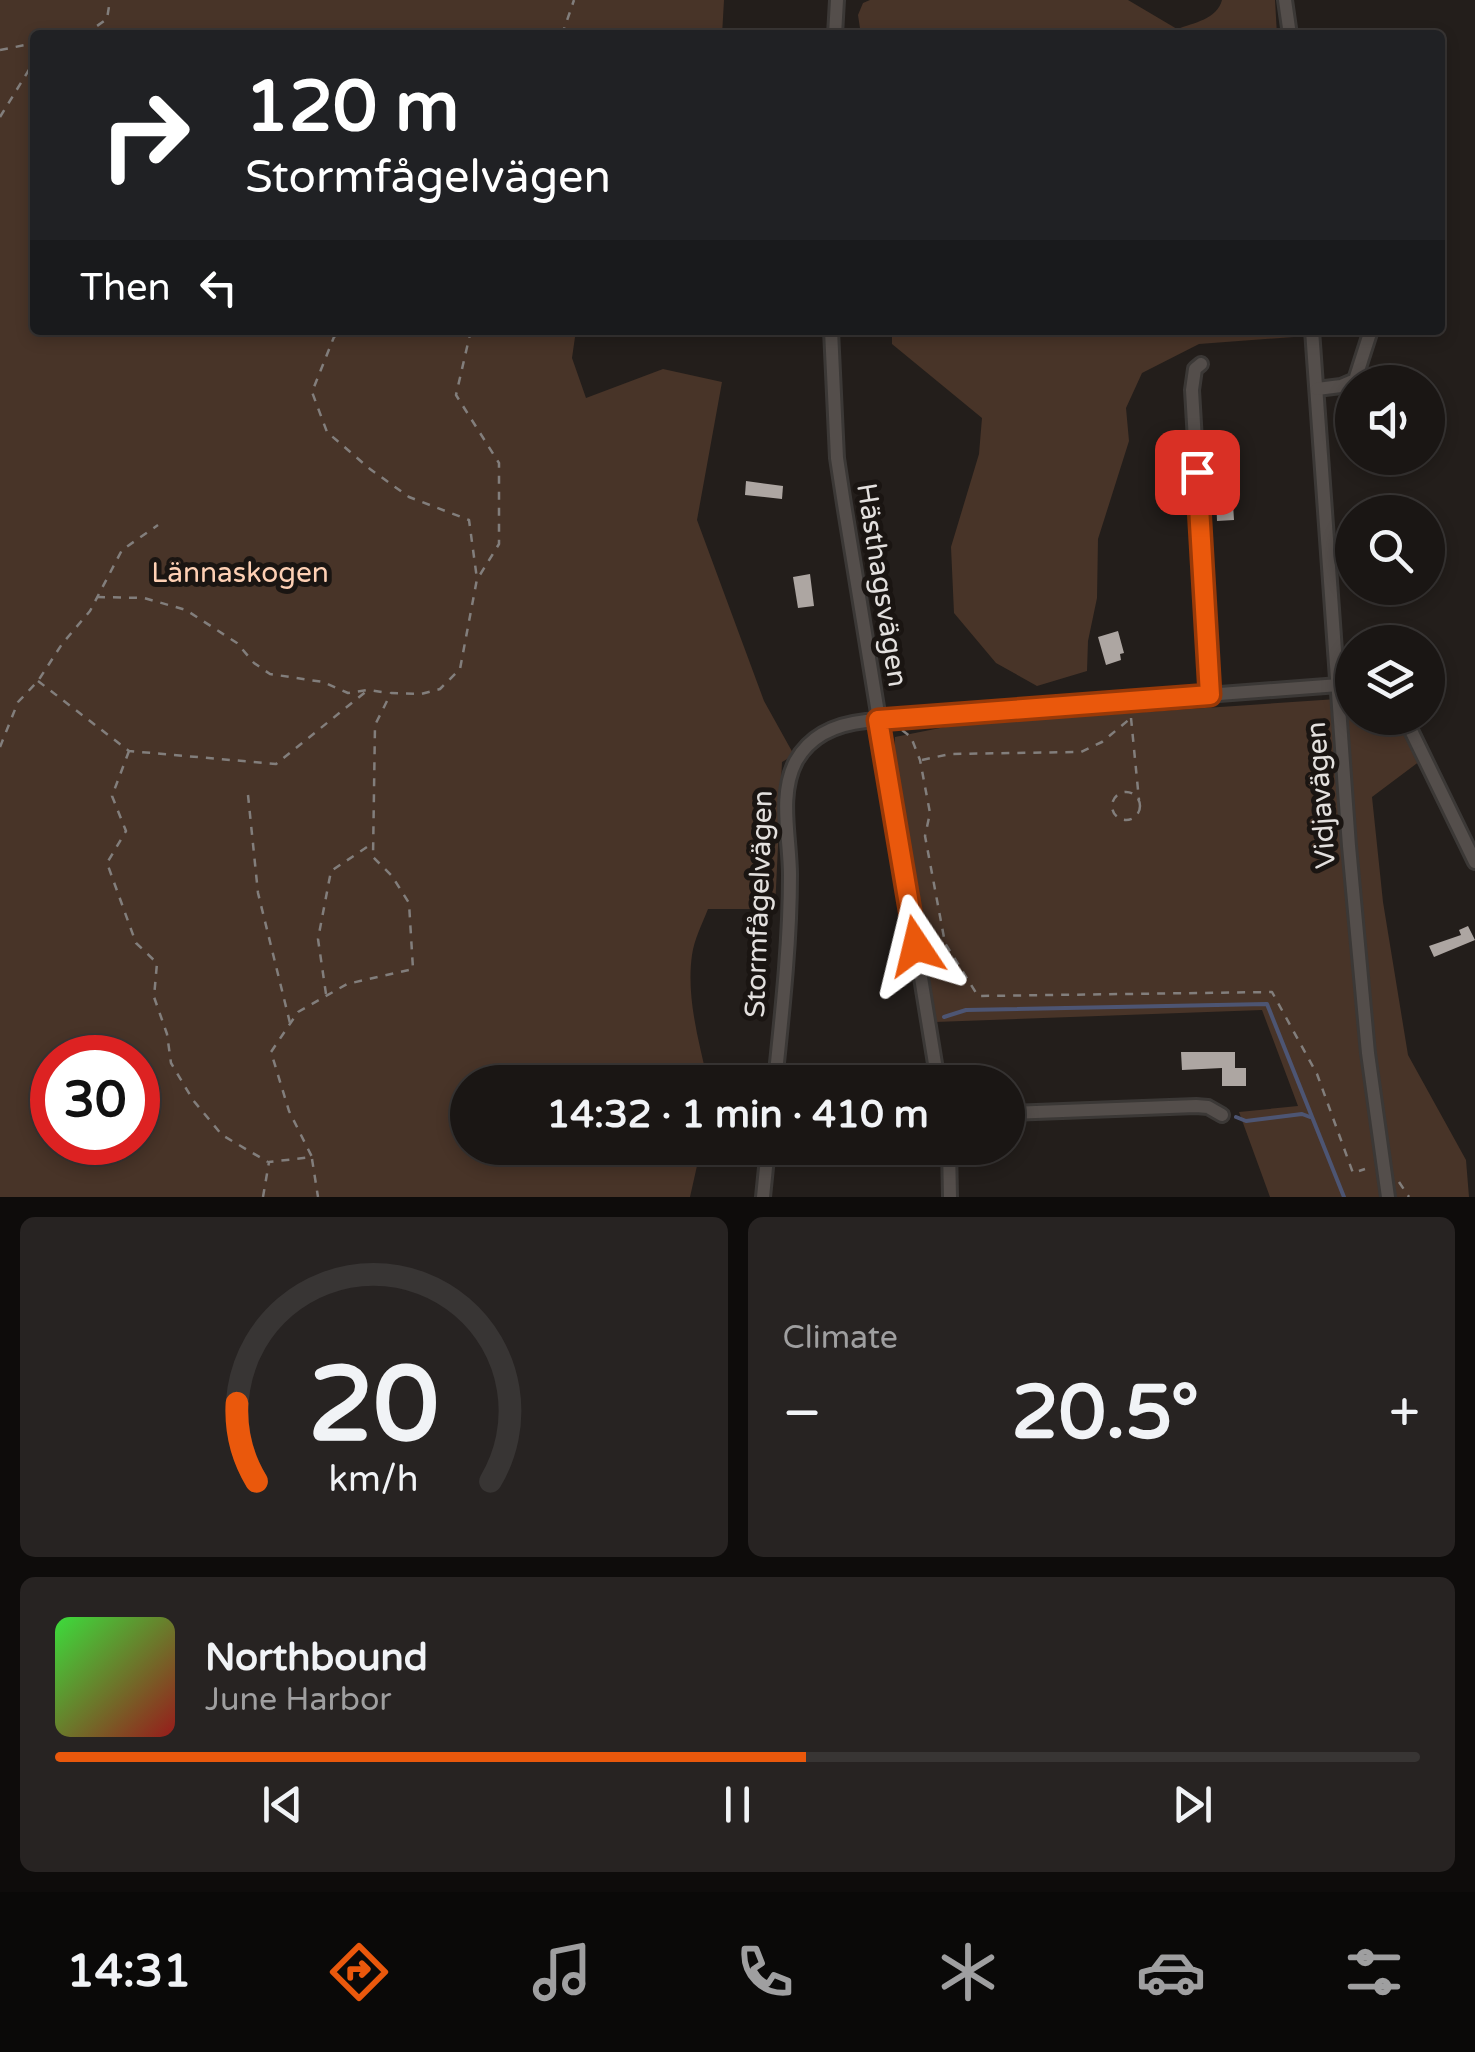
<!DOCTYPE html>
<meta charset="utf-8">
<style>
body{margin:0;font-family:"Varela Round",sans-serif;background:#272322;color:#f1f3f6;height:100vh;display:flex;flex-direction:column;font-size:38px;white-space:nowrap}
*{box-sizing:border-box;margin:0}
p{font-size:32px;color:#9f9fa0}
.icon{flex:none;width:55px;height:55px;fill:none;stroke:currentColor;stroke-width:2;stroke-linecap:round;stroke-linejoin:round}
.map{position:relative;height:1197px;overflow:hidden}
.panel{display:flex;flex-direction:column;gap:20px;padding:20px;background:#0e0c0b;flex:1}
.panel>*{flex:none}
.hud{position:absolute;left:30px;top:30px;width:1415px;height:305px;border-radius:10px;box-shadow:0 5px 15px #0003,0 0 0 2px #383534;background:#202124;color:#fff;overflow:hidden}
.tools{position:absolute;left:1335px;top:365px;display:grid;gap:20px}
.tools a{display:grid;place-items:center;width:110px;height:110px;border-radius:50%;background:#1a1614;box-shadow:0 5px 15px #0003,0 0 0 2px #383534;font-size:50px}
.speed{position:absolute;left:30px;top:1035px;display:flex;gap:20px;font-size:50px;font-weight:700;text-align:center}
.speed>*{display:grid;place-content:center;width:130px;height:130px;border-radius:50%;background:#1a1614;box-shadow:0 5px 15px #0003,0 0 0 2px #383534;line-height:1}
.speed .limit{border:15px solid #d22;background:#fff;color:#111}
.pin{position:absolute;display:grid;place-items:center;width:85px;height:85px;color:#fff;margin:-42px;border-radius:20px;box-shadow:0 5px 15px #0006}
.me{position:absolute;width:110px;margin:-55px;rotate:350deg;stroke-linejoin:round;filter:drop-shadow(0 0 8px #0008)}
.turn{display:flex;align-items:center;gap:35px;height:210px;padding:0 50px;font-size:45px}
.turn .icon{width:130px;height:130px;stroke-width:2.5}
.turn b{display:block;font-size:70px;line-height:85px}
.then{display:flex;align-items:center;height:95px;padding:0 50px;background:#0003;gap:20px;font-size:38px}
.big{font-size:75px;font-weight:700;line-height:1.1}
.panel .widget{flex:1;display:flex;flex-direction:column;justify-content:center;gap:15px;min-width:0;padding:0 35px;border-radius:15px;background:#272322}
.panel .dial{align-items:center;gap:0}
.dial svg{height:260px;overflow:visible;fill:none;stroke:#383534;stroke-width:7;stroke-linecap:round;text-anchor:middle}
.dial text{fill:#f1f3f6;stroke:none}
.song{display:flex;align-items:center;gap:30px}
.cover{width:120px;height:120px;border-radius:15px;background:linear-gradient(135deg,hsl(120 70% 55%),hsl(0 70% 35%))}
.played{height:10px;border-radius:5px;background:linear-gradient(90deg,#ea580c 55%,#383534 55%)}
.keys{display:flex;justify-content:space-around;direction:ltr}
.heat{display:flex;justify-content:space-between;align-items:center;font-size:55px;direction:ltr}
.panel .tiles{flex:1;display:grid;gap:20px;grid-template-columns:1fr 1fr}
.widget:last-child{grid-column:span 2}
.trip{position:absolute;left:450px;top:1065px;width:575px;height:100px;border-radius:50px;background:#1a1614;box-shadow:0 5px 15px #0003,0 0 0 2px #383534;font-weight:700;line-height:100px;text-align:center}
.tab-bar{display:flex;height:160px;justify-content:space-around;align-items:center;background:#0a0908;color:#9f9fa0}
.tab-bar .icon{width:70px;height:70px}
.tab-bar .on{color:#ea580c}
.tab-bar b{font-size:45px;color:#f1f3f6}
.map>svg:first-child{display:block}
.green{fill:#483428;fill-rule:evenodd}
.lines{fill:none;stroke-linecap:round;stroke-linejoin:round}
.stream{stroke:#4d5573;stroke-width:4}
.building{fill:#ada6a2}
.street-casing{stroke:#3b3836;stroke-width:18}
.path{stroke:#827e7c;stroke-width:2.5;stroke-dasharray:8 8;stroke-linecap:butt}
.street{stroke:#544e4b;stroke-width:12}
.route-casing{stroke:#983908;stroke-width:25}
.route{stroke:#ea580c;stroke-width:18}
.labels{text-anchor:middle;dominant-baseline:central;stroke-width:10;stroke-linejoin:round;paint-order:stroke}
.park-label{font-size:28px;fill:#fed0b4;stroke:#1a1512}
.street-label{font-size:28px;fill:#e3e0de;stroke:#1a1512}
</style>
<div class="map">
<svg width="1475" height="1197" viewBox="0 0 1475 1197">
<rect width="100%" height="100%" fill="#231e1b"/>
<g class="green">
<path d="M0,0H724L722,35H35V330H576L572,358L586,398L663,369L722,382L697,520L764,701L794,755L782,762L775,909H708C702,924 694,940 692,955C686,997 699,1042 708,1082H468V1148H701L690,1197H0ZM52,1058H138V1142H52Z"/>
<path d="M870,0H1128L1177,29C1194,23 1217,19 1222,0H1275L1277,35H861L858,15L863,3Z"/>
<path d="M892,330H1294V337L1199,344L1142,373L1126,408L1129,441L1098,539L1097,598L1088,641L1087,671L1037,686L996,663L954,613L951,547L979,454L982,418L892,344Z"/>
<path d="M1352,698V718H1395L1424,758L1372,797L1383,902L1408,1055L1466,1160L1469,1197H1270L1239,1112L1298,1106L1262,1010L935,1022L894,757L895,737L955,725Z"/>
</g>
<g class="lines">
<g class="stream">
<path d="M944,1017L966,1010L1267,1004L1344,1197"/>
<path d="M1236,1117L1246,1121L1302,1114L1310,1117"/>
</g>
</g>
<g class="building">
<path d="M746,481L783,486L782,499L745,495Z"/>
<path d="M1232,488L1234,520L1217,521L1216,489Z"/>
<path d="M810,574L814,606L798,608L793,577Z"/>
<path d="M1118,631L1124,653L1120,654L1121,660L1106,665L1098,637Z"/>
<path d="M1468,926L1475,940L1434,957L1429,946L1461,935L1459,930Z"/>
<path d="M1181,1052H1235V1068H1246V1086H1222V1068L1182,1070Z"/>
</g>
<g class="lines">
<defs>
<g id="street">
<path d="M1285,0L1290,35"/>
<path d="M835,35L837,0"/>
<path d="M831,330L837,458L844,504L938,1082"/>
<path d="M1312,330L1349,846L1368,1053L1388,1197"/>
<path d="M1201,364L1195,369L1192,390L1210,695"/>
<path d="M1317,389L1341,386L1355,380L1371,330"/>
<path d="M1405,718L1475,862"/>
<path d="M775,1082C782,1014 790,944 790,875C790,838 778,795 796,761C811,734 837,724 866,721L1352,684"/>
<path d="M1008,1113L1196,1106L1208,1107L1222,1115"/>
<path d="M949,1148L950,1197"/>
<path d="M763,1197L768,1148"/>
</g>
</defs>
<use href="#street" class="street-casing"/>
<g class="path">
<path d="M84,35L107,19L110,0"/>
<path d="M562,35L574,0"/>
<path d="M0,50L25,45L35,47"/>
<path d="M0,117L35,60"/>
<path d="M471,330L456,395L499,463V544L478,578"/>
<path d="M97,597L144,598L186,610L237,643L254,663L270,674L323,682L348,693L368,690L388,693"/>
<path d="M38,681L129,751L276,764L368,690"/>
<path d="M1131,718L1139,800"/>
<path d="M902,730L911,737L920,760L930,813L925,836L945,943L978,996L1272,992L1317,1074L1353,1173L1365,1169"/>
<path d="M0,747L18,702L38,681L62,644L90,611L122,550L158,525"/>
<path d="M129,751L112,796L126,831L107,863L136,943L157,963L154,997L167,1034L171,1063L193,1100L222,1135L268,1162"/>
<path d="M922,760L950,754L1081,752L1102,742L1131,718"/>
<circle cx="1126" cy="806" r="14"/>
<path d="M248,795L258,893L290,1023"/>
<path d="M927,945L944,943"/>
<path d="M326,994L318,939L331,871L373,843"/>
<path d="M312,1159L318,1197"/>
<path d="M1399,1182L1409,1197"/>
<path d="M263,1197L269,1162L312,1157L289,1111L271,1052L298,1012L347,984L413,969L409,903L392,876L373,857L375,725L391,693L421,694L440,689L460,669L477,579L469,520L409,497L370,469L327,432L312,392L334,337L345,330"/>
</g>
<use href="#street" class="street"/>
</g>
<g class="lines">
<defs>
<path id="route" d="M916,946L878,720L1210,695L1197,472"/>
</defs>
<use href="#route" class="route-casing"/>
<use href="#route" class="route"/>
</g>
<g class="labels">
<g class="park-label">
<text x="240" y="573">Lännaskogen</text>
</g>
<g class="street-label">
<text transform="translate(882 585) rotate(81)">Hästhagsvägen</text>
<text transform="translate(1321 795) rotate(-94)">Vidjavägen</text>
<text transform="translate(759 904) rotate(-88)">Stormfågelvägen</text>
</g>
</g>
</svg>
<div class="tools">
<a><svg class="icon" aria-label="sound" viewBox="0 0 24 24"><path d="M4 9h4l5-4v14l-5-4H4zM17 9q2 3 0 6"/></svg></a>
<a><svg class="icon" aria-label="search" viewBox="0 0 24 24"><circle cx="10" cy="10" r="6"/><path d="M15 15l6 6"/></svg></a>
<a><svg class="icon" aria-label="layers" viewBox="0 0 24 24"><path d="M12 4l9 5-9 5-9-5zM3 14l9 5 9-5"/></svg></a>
</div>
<div class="speed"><div class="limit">30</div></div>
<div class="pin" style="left:1197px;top:472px;background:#d93025"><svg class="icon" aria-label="arrive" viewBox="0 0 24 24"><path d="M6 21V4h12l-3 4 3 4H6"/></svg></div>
<svg class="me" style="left:916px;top:946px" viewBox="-20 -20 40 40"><path d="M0-17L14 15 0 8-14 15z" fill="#ea580c" stroke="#fff" stroke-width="4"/></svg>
<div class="trip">14:32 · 1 min · 410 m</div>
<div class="hud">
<div class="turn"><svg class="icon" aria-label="right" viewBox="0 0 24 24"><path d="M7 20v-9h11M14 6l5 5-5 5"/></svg><div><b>120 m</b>Stormfågelvägen</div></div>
<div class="then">Then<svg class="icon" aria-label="left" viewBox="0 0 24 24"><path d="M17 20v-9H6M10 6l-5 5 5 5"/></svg></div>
</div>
</div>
<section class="panel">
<div class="tiles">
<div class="widget dial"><svg viewBox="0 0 100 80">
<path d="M14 69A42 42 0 1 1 86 69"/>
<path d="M14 69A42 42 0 0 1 8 45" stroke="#ea580c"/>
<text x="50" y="56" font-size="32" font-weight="700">20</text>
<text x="50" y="72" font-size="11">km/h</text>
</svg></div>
<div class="widget"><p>Climate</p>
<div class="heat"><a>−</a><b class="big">20.5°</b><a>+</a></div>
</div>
<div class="widget">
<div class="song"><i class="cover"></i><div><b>Northbound</b><p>June Harbor</p></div></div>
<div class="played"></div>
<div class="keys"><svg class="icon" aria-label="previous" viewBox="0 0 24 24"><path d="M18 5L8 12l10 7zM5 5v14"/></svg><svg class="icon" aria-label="pause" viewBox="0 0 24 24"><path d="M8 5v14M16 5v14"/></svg><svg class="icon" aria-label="next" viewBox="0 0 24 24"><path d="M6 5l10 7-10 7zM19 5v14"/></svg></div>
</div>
</div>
</section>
<nav class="tab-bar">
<b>14:31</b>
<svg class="icon on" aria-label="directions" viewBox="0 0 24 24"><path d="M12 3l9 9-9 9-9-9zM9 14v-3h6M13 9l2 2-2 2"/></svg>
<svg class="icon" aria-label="music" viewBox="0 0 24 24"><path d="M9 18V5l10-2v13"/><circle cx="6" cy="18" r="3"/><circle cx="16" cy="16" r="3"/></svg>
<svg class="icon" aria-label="phone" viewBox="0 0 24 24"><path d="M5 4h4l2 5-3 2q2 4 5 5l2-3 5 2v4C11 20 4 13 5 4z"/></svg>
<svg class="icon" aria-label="climate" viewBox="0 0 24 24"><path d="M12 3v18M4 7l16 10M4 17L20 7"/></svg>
<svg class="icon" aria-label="car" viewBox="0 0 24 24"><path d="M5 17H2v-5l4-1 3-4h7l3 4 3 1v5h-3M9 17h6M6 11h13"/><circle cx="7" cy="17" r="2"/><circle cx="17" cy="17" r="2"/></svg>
<svg class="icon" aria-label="filters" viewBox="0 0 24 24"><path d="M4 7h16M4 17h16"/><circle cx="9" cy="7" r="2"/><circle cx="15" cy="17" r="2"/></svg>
</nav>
